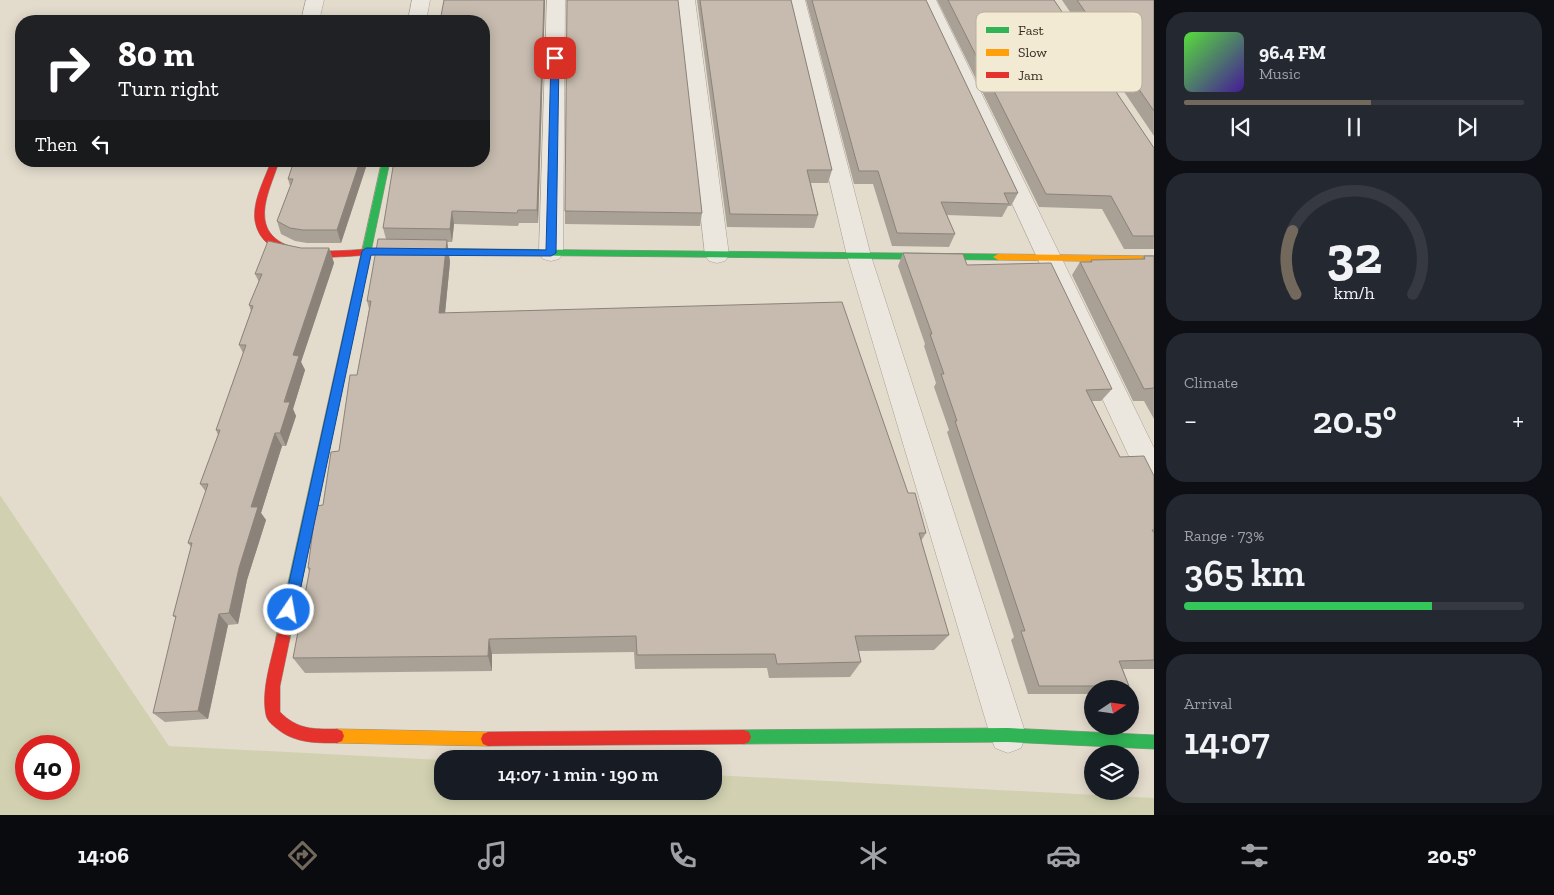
<!DOCTYPE html>
<meta charset="utf-8">
<style>
body{margin:0;font-family:"Zilla Slab",serif;background:#242831;color:#f1f3f6;height:100vh;display:flex;flex-direction:column;font-size:19px;white-space:nowrap}
*{box-sizing:border-box;margin:0}
p{font-size:16px;color:#9ea1a6}
.icon{flex:none;width:28px;height:28px;fill:none;stroke:currentColor;stroke-width:2;stroke-linecap:round;stroke-linejoin:round}
.map{position:relative;flex:1;overflow:hidden}
.sheet{display:flex;flex-direction:column;gap:12px;padding:12px;background:#0d0f14;width:400px}
.sheet>*{flex:none}
.hud{position:absolute;left:15px;top:15px;width:475px;height:152px;border-radius:20px;box-shadow:0 2px 12px #0003;background:#202124;color:#fff;overflow:hidden}
.needle{width:32px;rotate:77deg}
.tools{position:absolute;left:1084px;top:680px;display:grid;gap:10px}
.tools a{display:grid;place-items:center;width:55px;height:55px;border-radius:50%;background:#171b24;box-shadow:0 2px 12px #0003;font-size:25px}
.speed{position:absolute;left:15px;top:735px;display:flex;gap:10px;font-size:25px;font-weight:700;text-align:center}
.speed>*{display:grid;place-content:center;width:65px;height:65px;border-radius:50%;background:#171b24;box-shadow:0 2px 12px #0003;line-height:1}
.speed .limit{border:8px solid #d22;background:#fff;color:#111}
.pin{position:absolute;display:grid;place-items:center;width:42px;height:42px;color:#fff;margin:-21px;border-radius:10px;box-shadow:0 2px 8px #0006}
.me{position:absolute;width:55px;margin:-28px;rotate:12deg;stroke-linejoin:round;filter:drop-shadow(0 0 4px #0008)}
.turn{display:flex;align-items:center;gap:18px;height:105px;padding:0 20px;font-size:22px}
.turn .icon{width:65px;height:65px;stroke-width:2.5}
.turn b{display:block;font-size:35px;line-height:42px}
.then{display:flex;align-items:center;height:48px;padding:0 20px;background:#0003;gap:10px;font-size:19px}
.big{font-size:38px;font-weight:600;line-height:1.1}
.sheet .widget{flex:1;display:flex;flex-direction:column;justify-content:center;gap:8px;min-width:0;padding:0 18px;border-radius:20px;background:#242831}
.sheet .dial{align-items:center;gap:0}
.dial svg{height:130px;overflow:visible;fill:none;stroke:#363941;stroke-width:7;stroke-linecap:round;text-anchor:middle}
.dial text{fill:#f1f3f6;stroke:none}
.song{display:flex;align-items:center;gap:15px}
.cover{width:60px;height:60px;border-radius:8px;background:linear-gradient(135deg,hsl(110 70% 55%),hsl(260 70% 35%))}
.played{height:5px;border-radius:2px;background:linear-gradient(90deg,#73685c 55%,#363941 55%)}
.keys{display:flex;justify-content:space-around;direction:ltr}
.heat{display:flex;justify-content:space-between;align-items:center;font-size:28px;direction:ltr}
.charge{height:8px;border-radius:4px;background:linear-gradient(90deg,#34c759 73%,#363941 0)}
.trip{position:absolute;left:434px;top:750px;width:288px;height:50px;border-radius:20px;background:#171b24;box-shadow:0 2px 12px #0003;font-weight:600;line-height:50px;text-align:center}
.tab-bar{display:flex;height:80px;justify-content:space-around;align-items:center;background:#090b0e;color:#9ea1a6}
.tab-bar .icon{width:35px;height:35px}
.tab-bar .on{color:#73685c}
.tab-bar b{font-size:22px;color:#f1f3f6}
main{display:flex;flex:1;min-height:0}
.map>svg:first-child{display:block}
.green{fill:#d1d1b1;fill-rule:evenodd}
.lines{fill:none;stroke-linecap:round;stroke-linejoin:round}
.street-casing{stroke:#a8a196;stroke-width:1}
.fast-casing{stroke:#989186;stroke-width:1}
.slow-casing{stroke:#989186;stroke-width:1}
.jam-casing{stroke:#989186;stroke-width:1}
.street{fill:#ebe7df;fill-rule:evenodd}
.fast{fill:#30b455;fill-rule:evenodd}
.slow{fill:#ff9f0a;fill-rule:evenodd}
.jam{fill:#e5322d;fill-rule:evenodd}
.wall{fill:#aaa196}
.shaded-wall{fill:#8b837a}
.building{fill:#c6bbae;stroke:#8b837a}
.route{fill:#1a73e8;stroke:#114b97}
.key{fill:#f3ead4;stroke:#bab09e;stroke-width:1}
.key-label{font-size:14px;fill:#362a1f}
</style>
<main>
<div class="map">
<svg width="1154" height="815" viewBox="0 0 1154 815">
<rect width="100%" height="100%" fill="#e3dccd"/>
<path class="green" d="M0,495L169,746L442,760V791H712L713,775L1154,798V815H0ZM26,746H69V789H26Z"/>
<g class="lines">
<defs>
<g id="street">
<path d="M306,0H324L319,21H301Z"/>
<path d="M412,0H430L426,21H408Z"/>
<path d="M547,0H565L563,253L559,259L551,261L543,259L539,253Z"/>
<path d="M677,0H695L729,255L725,261L717,263L709,261L705,255Z"/>
<path d="M787,0H805L871,256L1026,735L1021,748L1008,753L995,748L990,735L847,256Z"/>
<path d="M918,0H936L1154,448V490L1144,487L1139,478Z"/>
</g>
<g id="fast">
<path d="M382,161H390L290,638L288,643L283,645L278,643L276,638Z"/>
<path d="M381,248L998,254L1003,257L998,260L381,254L376,251Z"/>
<path d="M1008,728L1154,735V749L1008,742L744,744L739,742L737,737L739,732L744,730Z"/>
</g>
<g id="slow">
<path d="M998,254L1154,256V262L998,260L993,257Z"/>
<path d="M337,729L488,732L493,734L495,739L493,744L488,746L337,743L332,741L330,736L332,731Z"/>
</g>
<g id="jam">
<path d="M271,161H279C274,179 262,201 265,220C272,263 350,249 381,248L384,249L386,251L384,253C375,256 364,255 354,256C322,258 262,263 255,221C252,201 265,179 271,161Z"/>
<path d="M283,631L288,633L290,638L280,686V712C298,730 313,729 337,729L342,731L344,736L342,741L337,743C314,743 293,743 275,727C271,724 267,720 266,715C261,690 271,662 276,638L278,633Z"/>
<path d="M744,730L749,732L751,737L749,742L744,744L488,746L483,744L481,739L483,734L488,732Z"/>
</g>
</defs>
<use href="#street" class="street-casing"/>
<use href="#fast" class="fast-casing"/>
<use href="#slow" class="slow-casing"/>
<use href="#jam" class="jam-casing"/>
<use href="#street" class="street"/>
<use href="#fast" class="fast"/>
<use href="#slow" class="slow"/>
<use href="#jam" class="jam"/>
</g>
<g class="wall">
<path d="M444,0H545L538,223H519L518,226L454,224L452,242H447L450,262L445,313L908,493L926,533L921,541L949,635L934,650L859,651L861,662L850,677L769,678L767,668L635,669L634,652L492,654V671L305,673L293,658L309,572L308,568L323,505L339,451L357,375L369,309L367,301L386,239L383,228L437,21L441,16Z"/>
<path d="M697,0H791L832,170L828,183H811L818,215L814,228L727,227Z"/>
<path d="M806,0H926L1018,193L1011,206H1008L1002,217L947,215L955,234L949,247L892,246L873,184H854Z"/>
<path d="M937,0H1054L1154,148V249H1124L1102,209L1039,207Z"/>
<path d="M1062,0H1154V136Z"/>
<path d="M294,161H368L341,243H307L295,241L281,234L277,221L290,186L288,179Z"/>
<path d="M565,211L702,213L700,226L565,224Z"/>
<path d="M301,248H329L334,263L301,362L305,370L293,409L296,416L286,446H282L261,513L266,520L247,580L238,624L228,625L208,719L165,722L153,713L176,618L173,616L191,547L188,543L206,492L200,484L218,435L216,430L243,353L239,345L251,311L249,305L259,282L255,274Z"/>
<path d="M903,253L967,265L1112,389L1101,401H1092L1120,457L1154,476V669H1123L1129,686L1125,689H1092V694H1028L1011,640L1014,637L947,432L949,430L934,387L936,383L924,346L925,344L898,266Z"/>
<path d="M1144,256H1154V419L1144,401H1133L1072,275L1080,262H1090L1091,260L1141,259Z"/>
</g>
<g class="shaded-wall">
<path d="M544,0H545L538,223L537,210Z"/>
<path d="M360,161H368L341,243L337,230Z"/>
<path d="M452,211L454,224L452,242L450,229Z"/>
<path d="M447,240L450,262L443,334L439,313Z"/>
<path d="M329,248L334,263L301,362L305,370L293,409L296,416L286,446L280,433L293,355Z"/>
<path d="M275,433L282,446L261,513L266,520L247,580L238,624L229,613L251,507Z"/>
<path d="M219,614L228,625L208,719L198,711Z"/>
<path d="M489,639L492,654V671L488,656Z"/>
</g>
<g class="building">
<path d="M444,0H544L537,210H518L517,213L452,211L450,229L383,228L394,161H484V21H341V20L437,21L438,16H441Z"/>
<path d="M567,0H678L702,213L565,211Z"/>
<path d="M700,0H791L832,170H807L818,215L730,214Z"/>
<path d="M812,0H926L1018,193H1004L1009,204L941,202L955,234L897,233L878,171H859Z"/>
<path d="M948,0H1054L1154,148V236H1133L1111,196L1046,194Z"/>
<path d="M1077,0H1154V111Z"/>
<path d="M294,161H360L337,230H303L290,228L277,221L293,179H288Z"/>
<path d="M378,239L447,240L439,313L842,302L908,493H915L926,533H919L949,635L855,636L861,662L777,664L775,654L637,655L636,636L489,639L488,656L293,658L310,568H308L316,506L323,505L331,452L339,451L350,375H357L371,301H367Z"/>
<path d="M268,241L301,248H329L293,355L299,356L284,402H290L280,433H275L251,507H258L239,568L229,613L219,614L198,711L153,713L176,616H173L192,543H188L208,484H200L220,430H216L246,345H239L253,306L249,305L262,274H255Z"/>
<path d="M903,253L963,254L967,265L1051,263L1112,389L1086,390L1120,457L1144,456L1154,476V530H1152L1154,533V660L1119,661L1129,686H1039L1021,631H1025L955,421H957L941,374H944L930,334H932Z"/>
<path d="M1144,256H1154V388L1144,389L1080,262H1092L1091,260L1145,259Z"/>
</g>
<path class="route" d="M555,56L559,58L556,253L551,256L371,255L296,610L294,615L289,616L285,615L283,610L362,251L366,248L546,250L551,58Z"/>
<rect x="976" y="12" width="166" height="80" rx="8" class="key"/>
<rect x="986" y="27" width="23" height="6" fill="#30b455"/>
<rect x="986" y="49" width="23" height="7" fill="#ff9f0a"/>
<rect x="986" y="72" width="23" height="6" fill="#e5322d"/>
<g class="key-label">
<text x="1018" y="35">Fast</text>
<text x="1018" y="57">Slow</text>
<text x="1018" y="80">Jam</text>
</g>
</svg>
<div class="tools">
<a><svg class="needle" viewBox="-14 -14 28 28"><path d="M0-13l5 13h-10z" fill="#e53935"/><path d="M0 13l5-13h-10z" fill="#9ea1a6"/></svg></a>
<a><svg class="icon" aria-label="layers" viewBox="0 0 24 24"><path d="M12 4l9 5-9 5-9-5zM3 14l9 5 9-5"/></svg></a>
</div>
<div class="speed"><div class="limit">40</div></div>
<div class="pin" style="left:555px;top:58px;background:#d93025"><svg class="icon" aria-label="arrive" viewBox="0 0 24 24"><path d="M6 21V4h12l-3 4 3 4H6"/></svg></div>
<svg class="me" style="left:289px;top:610px" viewBox="-20 -20 40 40"><circle r="17" fill="#1a73e8" stroke="#fff" stroke-width="3"/><path d="M0-11L8 9 0 5-8 9z" fill="#fff"/></svg>
<div class="trip">14:07 · 1 min · 190 m</div>
<div class="hud">
<div class="turn"><svg class="icon" aria-label="right" viewBox="0 0 24 24"><path d="M7 20v-9h11M14 6l5 5-5 5"/></svg><div><b>80 m</b>Turn right</div></div>
<div class="then">Then<svg class="icon" aria-label="left" viewBox="0 0 24 24"><path d="M17 20v-9H6M10 6l-5 5 5 5"/></svg></div>
</div>
</div>
<section class="sheet">
<div class="widget">
<div class="song"><i class="cover"></i><div><b>96.4 FM</b><p>Music</p></div></div>
<div class="played"></div>
<div class="keys"><svg class="icon" aria-label="previous" viewBox="0 0 24 24"><path d="M18 5L8 12l10 7zM5 5v14"/></svg><svg class="icon" aria-label="pause" viewBox="0 0 24 24"><path d="M8 5v14M16 5v14"/></svg><svg class="icon" aria-label="next" viewBox="0 0 24 24"><path d="M6 5l10 7-10 7zM19 5v14"/></svg></div>
</div>
<div class="widget dial"><svg viewBox="0 0 100 80">
<path d="M14 69A42 42 0 1 1 86 69"/>
<path d="M14 69A42 42 0 0 1 12 30" stroke="#73685c"/>
<text x="50" y="56" font-size="32" font-weight="700">32</text>
<text x="50" y="72" font-size="11">km/h</text>
</svg></div>
<div class="widget"><p>Climate</p>
<div class="heat"><a>−</a><b class="big">20.5°</b><a>+</a></div>
</div>
<div class="widget"><p>Range · 73%</p><b class="big">365 km</b><div class="charge"></div></div>
<div class="widget"><p>Arrival</p><b class="big">14:07</b></div>
</section>
</main>
<nav class="tab-bar">
<b>14:06</b>
<svg class="icon on" aria-label="directions" viewBox="0 0 24 24"><path d="M12 3l9 9-9 9-9-9zM9 14v-3h6M13 9l2 2-2 2"/></svg>
<svg class="icon" aria-label="music" viewBox="0 0 24 24"><path d="M9 18V5l10-2v13"/><circle cx="6" cy="18" r="3"/><circle cx="16" cy="16" r="3"/></svg>
<svg class="icon" aria-label="phone" viewBox="0 0 24 24"><path d="M5 4h4l2 5-3 2q2 4 5 5l2-3 5 2v4C11 20 4 13 5 4z"/></svg>
<svg class="icon" aria-label="climate" viewBox="0 0 24 24"><path d="M12 3v18M4 7l16 10M4 17L20 7"/></svg>
<svg class="icon" aria-label="car" viewBox="0 0 24 24"><path d="M5 17H2v-5l4-1 3-4h7l3 4 3 1v5h-3M9 17h6M6 11h13"/><circle cx="7" cy="17" r="2"/><circle cx="17" cy="17" r="2"/></svg>
<svg class="icon" aria-label="filters" viewBox="0 0 24 24"><path d="M4 7h16M4 17h16"/><circle cx="9" cy="7" r="2"/><circle cx="15" cy="17" r="2"/></svg>
<b>20.5°</b>
</nav>
